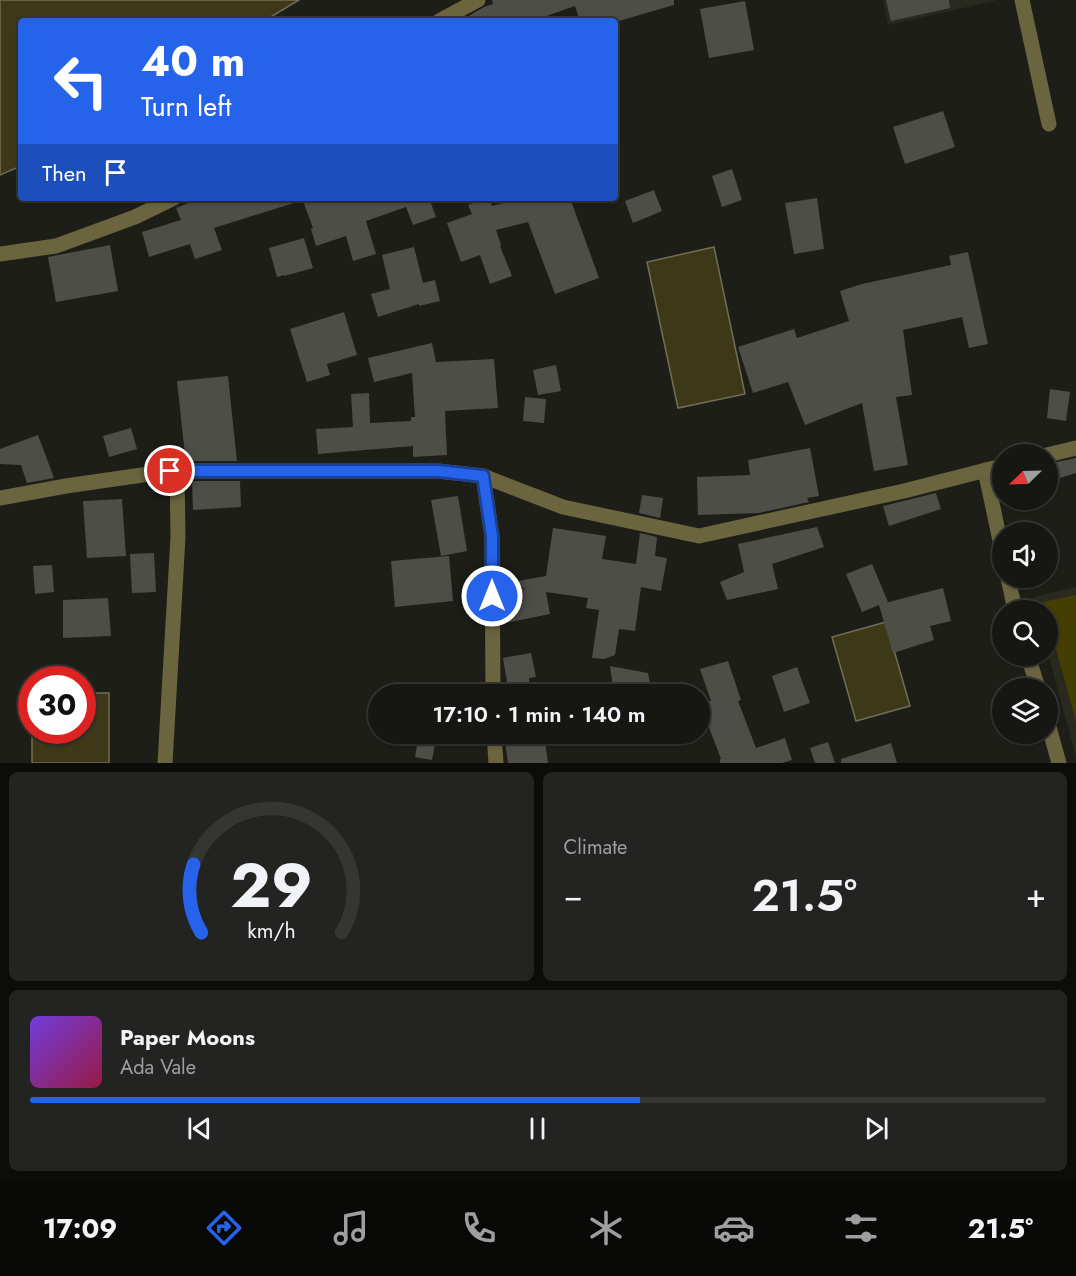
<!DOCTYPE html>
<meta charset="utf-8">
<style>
body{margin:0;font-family:Jost,sans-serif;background:#232321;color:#f1f3f6;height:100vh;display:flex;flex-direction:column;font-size:22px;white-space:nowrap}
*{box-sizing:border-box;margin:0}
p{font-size:20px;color:#9e9fa0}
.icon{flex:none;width:33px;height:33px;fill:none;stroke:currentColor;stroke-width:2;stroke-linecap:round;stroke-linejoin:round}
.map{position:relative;height:763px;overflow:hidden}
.side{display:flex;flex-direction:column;gap:9px;padding:9px;background:#0c0c0a;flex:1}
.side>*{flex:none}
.guide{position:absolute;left:18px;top:18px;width:600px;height:183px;border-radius:6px;box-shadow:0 2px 4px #0004,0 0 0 2px #353533;background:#2563eb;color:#fff;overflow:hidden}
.needle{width:39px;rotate:247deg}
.controls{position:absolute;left:992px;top:444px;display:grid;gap:12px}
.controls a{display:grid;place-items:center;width:66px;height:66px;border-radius:50%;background:#161613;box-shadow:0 2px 4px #0004,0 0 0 2px #353533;font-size:30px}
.speed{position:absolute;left:18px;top:666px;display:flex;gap:12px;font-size:30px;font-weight:700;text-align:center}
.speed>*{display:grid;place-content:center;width:78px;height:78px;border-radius:50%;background:#161613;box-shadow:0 2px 4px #0004,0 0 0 2px #353533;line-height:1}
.speed .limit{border:9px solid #d22;background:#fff;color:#111}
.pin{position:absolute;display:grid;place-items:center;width:51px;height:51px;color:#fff;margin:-26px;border:3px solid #fff;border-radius:50%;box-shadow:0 2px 6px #0007}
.me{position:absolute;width:66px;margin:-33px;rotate:0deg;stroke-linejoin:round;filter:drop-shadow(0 0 4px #0008)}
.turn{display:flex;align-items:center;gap:21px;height:126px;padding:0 24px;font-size:27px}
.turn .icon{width:78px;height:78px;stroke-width:2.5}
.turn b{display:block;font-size:42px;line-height:51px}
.then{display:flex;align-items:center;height:57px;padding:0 24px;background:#0003;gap:12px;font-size:22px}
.big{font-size:45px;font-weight:600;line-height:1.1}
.side .widget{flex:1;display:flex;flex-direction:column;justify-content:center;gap:9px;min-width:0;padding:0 21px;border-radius:9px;background:#232321}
.side .dial{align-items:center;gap:0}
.dial svg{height:156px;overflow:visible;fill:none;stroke:#353533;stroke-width:7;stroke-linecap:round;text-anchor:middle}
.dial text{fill:#f1f3f6;stroke:none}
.song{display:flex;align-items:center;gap:18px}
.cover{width:72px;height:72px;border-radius:9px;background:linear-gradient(135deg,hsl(260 70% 55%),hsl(340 70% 35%))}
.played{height:6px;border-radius:3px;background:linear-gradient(90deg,#2563eb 60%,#353533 60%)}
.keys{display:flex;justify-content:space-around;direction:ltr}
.heat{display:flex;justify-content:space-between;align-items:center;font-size:33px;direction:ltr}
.side .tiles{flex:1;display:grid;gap:9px;grid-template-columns:1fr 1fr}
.widget:last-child{grid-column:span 2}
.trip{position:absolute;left:368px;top:684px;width:342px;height:60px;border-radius:30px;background:#161613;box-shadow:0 2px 4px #0004,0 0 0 2px #353533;font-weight:600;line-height:60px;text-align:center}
.tab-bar{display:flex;height:96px;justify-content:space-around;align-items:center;background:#090908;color:#9e9fa0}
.tab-bar .icon{width:42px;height:42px}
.tab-bar .current{color:#2563eb}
.tab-bar b{font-size:27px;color:#f1f3f6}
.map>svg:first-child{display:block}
.built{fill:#2a291f}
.green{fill:#453e03}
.water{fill:#3d3918;stroke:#716e56;stroke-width:1.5}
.building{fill:#4e4e48}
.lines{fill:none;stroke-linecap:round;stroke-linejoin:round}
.minor{stroke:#6a653f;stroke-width:15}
.tertiary{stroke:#6a653f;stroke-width:15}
.route-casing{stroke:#184099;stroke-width:15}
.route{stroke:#2563eb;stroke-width:10}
</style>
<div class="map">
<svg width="1076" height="763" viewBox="0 0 1076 763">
<rect width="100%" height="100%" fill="#1e1e19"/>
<g class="built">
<path d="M883,0H998L888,25Z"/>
<path d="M1076,587V757L1047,650V610H1036L1033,597Z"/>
</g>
<path class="green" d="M1076,595V722L1047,616V610H1046L1043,602Z"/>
<g class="water">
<path d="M0,0H299L264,21H21V166L0,175Z"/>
<path d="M714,247L745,394L678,408L647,262Z"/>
<path d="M886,622L910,706L856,721L832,637Z"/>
<path d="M83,693H109V763H32V731L82,730Z"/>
</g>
<g class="building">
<path d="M492,0H674V5L619,21H580L575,6L532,21H460L484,7L493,4Z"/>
<path d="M886,0H949L950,8L891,21Z"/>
<path d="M745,1L754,50L709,58L700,9Z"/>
<path d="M943,111L955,147L905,164L893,127Z"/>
<path d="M732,169L742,200L722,207L712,176Z"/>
<path d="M654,190L662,211L633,223L625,201Z"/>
<path d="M201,198H296L297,202L214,228L222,250L195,259L190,244L149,257L142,232L181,220L176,208Z"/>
<path d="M302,198H429L436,217L413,225L406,207L366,221L376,254L353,261L346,236L316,246L311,229L313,228Z"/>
<path d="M486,198H489L492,206L523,198H570L599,278L555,294L528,222L496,230L501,245L500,246L512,276L490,284L480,255L461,262L447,223L472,214L468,205Z"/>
<path d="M817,198L824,249L794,254L785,203Z"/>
<path d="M304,238L313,268L284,276V275L277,277L269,248Z"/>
<path d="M110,245L118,291L56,302L48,257Z"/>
<path d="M414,247L423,283L435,280L440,301L419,306V304L378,317L371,294L390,289L382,255Z"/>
<path d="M968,252L988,344L969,348L962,317L903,330L912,395L896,397L908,465L874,471L862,403L805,425L788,382L753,393L738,347L794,329L797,338L849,321L840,291L862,284L951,265L949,256Z"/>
<path d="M344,312L357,355L327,364L330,375L307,382L290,329Z"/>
<path d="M432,343L436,362L494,359L498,408L445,411L447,455L413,457V446L318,454L316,429L353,427L351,394L369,393L370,423L411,421V417H415L412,373L374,382L368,358Z"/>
<path d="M556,365L561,391L538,395L533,370Z"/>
<path d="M228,376L237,461H191L190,455H185L177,381Z"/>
<path d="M1050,389L1070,392L1066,421L1047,418Z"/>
<path d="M525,397L546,399L544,423L523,421Z"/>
<path d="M131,428L137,449L109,457L103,436Z"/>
<path d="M38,435L54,478L27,483L21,465L0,464V449Z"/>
<path d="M810,448L819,496L807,498L809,502L759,513L698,515L697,477L750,475L748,460Z"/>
<path d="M1076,458V473L1047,482V464Z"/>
<path d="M192,481H240L241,507L193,510Z"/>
<path d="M936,493L941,509L889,526L883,506Z"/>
<path d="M642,495L663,498L660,518L639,513Z"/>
<path d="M458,496L467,551L441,556L431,500Z"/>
<path d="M122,499L126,556L87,558L83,501Z"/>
<path d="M817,527L824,547L772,564L778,589L727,600L720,582L744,572L738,544Z"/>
<path d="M553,528L606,536L602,559L636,564L640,533L657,537L655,556L667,558L661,591L641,587L635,631L619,629L615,655L604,659L592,658L599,610L586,608L588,598L546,592L550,614L505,623L502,606V593L526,588L507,586V583L546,576Z"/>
<path d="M154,553L156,592L132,593L130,554Z"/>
<path d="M449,556L453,601L395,607L391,561Z"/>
<path d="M872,564L888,602L885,603L943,588L951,621L930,626L934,640L893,653L879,605L862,612L846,574Z"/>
<path d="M52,565L54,592L35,594L33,566Z"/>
<path d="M108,598L111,636L63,638V600Z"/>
<path d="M531,653L536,677L529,678L530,694H509L503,658Z"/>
<path d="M728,661L741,700L738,701L756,748L785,738L792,760L782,763H720V759H721L699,701V700L711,701L700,669Z"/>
<path d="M610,666L648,673L652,694H614Z"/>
<path d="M797,667L810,703L784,712L772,676Z"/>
<path d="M419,734H437L432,760L415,757Z"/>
<path d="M504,734H544L548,763H508Z"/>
<path d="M828,742L835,763H815L810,748Z"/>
<path d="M891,743L897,763H841V759Z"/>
</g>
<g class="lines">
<g class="minor">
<path d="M1022,0L1049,124"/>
<path d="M439,21L478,0"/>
<path d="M0,254L56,246L135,217L174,198"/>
<path d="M985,470L1002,550"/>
<path d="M483,476L492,536L493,694"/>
<path d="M1008,578L1015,610"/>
<path d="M1028,656L1038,688"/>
<path d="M1047,720L1059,763"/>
<path d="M494,734L496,763"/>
<path d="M165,763L178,537L177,471"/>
</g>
<g class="tertiary">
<path d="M1047,455L1076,448"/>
<path d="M0,498L66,486L170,471H438L483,476L563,507L699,536L904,491L1002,466"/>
</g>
</g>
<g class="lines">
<defs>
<path id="route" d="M170,471H438L483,476L492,536V596"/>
</defs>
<use href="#route" class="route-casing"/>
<use href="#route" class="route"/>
</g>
</svg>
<div class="controls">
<a><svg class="needle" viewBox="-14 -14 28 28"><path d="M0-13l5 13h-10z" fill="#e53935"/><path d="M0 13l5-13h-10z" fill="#9e9fa0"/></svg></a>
<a><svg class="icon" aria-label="sound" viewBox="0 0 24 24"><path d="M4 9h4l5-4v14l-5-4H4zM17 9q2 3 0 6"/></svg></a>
<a><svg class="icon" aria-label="search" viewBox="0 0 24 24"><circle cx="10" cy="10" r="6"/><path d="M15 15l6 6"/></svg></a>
<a><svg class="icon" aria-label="layers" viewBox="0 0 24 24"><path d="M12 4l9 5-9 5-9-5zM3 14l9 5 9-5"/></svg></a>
</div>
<div class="speed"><div class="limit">30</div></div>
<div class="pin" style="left:170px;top:471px;background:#d93025"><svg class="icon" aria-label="arrive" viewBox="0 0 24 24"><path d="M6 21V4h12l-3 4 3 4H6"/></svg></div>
<svg class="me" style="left:492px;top:596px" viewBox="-20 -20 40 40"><circle r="17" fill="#2563eb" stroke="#fff" stroke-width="3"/><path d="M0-11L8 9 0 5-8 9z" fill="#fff"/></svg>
<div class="trip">17:10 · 1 min · 140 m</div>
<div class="guide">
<div class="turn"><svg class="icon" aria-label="left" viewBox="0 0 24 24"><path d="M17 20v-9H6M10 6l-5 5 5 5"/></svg><div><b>40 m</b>Turn left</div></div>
<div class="then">Then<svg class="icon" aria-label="arrive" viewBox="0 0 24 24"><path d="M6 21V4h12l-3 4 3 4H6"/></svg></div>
</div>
</div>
<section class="side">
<div class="tiles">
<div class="widget dial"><svg viewBox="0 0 100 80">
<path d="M14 69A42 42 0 1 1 86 69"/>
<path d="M14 69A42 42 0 0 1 10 34" stroke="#2563eb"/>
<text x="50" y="56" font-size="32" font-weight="700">29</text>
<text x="50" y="72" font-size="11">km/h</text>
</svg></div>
<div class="widget"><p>Climate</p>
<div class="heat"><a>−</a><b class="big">21.5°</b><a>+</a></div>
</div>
<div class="widget">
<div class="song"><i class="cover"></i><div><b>Paper Moons</b><p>Ada Vale</p></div></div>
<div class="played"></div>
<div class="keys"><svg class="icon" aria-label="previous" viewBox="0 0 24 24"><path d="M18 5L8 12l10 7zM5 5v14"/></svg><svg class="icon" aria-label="pause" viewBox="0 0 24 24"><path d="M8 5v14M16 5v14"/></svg><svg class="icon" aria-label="next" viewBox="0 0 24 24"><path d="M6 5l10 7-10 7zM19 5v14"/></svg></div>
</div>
</div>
</section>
<nav class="tab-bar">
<b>17:09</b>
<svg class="icon current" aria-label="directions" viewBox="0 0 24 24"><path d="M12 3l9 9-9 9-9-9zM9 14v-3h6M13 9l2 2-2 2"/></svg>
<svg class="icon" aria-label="music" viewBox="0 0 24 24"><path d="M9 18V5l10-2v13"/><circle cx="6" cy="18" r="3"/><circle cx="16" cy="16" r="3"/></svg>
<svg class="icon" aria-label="phone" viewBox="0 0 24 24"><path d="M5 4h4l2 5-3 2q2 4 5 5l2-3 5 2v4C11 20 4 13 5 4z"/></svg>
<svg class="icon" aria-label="climate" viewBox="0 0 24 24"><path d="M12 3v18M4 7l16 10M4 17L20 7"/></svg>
<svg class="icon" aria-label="car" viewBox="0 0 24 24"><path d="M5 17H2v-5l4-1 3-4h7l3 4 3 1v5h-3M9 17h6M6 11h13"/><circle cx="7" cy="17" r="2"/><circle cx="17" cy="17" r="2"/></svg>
<svg class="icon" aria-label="filters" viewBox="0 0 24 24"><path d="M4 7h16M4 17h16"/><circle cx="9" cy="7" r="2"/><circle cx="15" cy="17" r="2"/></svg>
<b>21.5°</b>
</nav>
